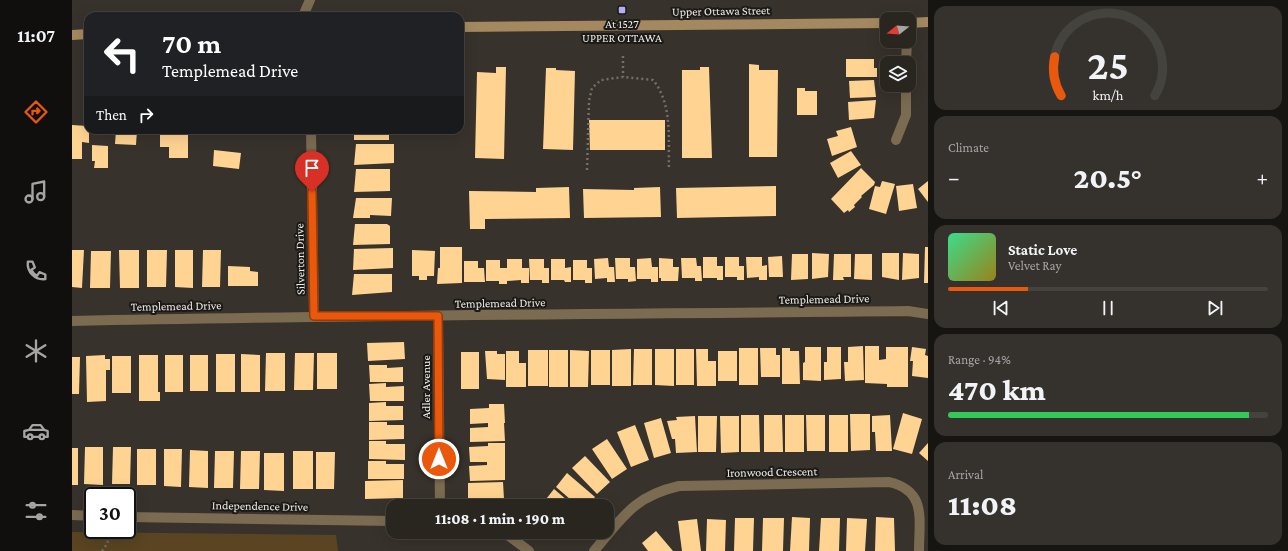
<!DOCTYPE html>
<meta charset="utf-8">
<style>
body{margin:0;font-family:"Crimson Pro",serif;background:#35322d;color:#f1f3f6;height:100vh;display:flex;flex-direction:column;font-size:15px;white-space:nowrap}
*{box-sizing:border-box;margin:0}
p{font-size:13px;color:#a5a5a5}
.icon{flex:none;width:22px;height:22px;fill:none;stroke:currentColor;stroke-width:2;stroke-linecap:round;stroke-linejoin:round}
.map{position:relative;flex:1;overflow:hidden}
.panel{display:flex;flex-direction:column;gap:6px;padding:6px;background:#171512;width:360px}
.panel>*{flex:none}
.hud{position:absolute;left:12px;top:12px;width:380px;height:122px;border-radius:12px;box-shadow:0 4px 16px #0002,0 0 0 1px #45433e;background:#202124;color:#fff;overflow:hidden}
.needle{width:26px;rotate:253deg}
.fabs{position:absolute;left:808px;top:12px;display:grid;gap:8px}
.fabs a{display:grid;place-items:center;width:36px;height:36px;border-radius:8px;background:#292620;box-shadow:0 4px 16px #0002,0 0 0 1px #45433e;font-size:20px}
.speed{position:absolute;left:12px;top:487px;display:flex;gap:8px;font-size:20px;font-weight:700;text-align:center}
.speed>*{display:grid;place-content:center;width:52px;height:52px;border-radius:50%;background:#292620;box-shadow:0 4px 16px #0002,0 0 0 1px #45433e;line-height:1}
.speed .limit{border:2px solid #111;border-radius:6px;background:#fff;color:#111}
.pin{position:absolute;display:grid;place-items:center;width:34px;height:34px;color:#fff;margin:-41px -17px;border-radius:50% 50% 50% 0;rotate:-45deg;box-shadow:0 0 4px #0007}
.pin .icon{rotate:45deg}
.me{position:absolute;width:44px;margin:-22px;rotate:0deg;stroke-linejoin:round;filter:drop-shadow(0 0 3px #0008)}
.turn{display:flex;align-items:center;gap:14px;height:84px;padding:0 12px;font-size:18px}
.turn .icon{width:52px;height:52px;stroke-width:2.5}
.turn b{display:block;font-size:28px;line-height:34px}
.then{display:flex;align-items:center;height:38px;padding:0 12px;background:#0003;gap:8px;font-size:15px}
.big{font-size:30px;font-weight:800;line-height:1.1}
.panel .card{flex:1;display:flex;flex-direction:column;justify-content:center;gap:6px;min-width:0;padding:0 14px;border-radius:12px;background:#35322d}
.panel .dial{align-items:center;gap:0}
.dial svg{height:104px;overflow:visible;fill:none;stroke:#45433e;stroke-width:7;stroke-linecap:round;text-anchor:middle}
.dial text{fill:#f1f3f6;stroke:none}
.song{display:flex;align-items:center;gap:12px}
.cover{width:48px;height:48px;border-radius:6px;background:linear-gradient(135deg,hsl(150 70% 55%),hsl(50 70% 35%))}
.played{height:4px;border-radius:2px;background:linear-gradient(90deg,#ea580c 25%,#45433e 25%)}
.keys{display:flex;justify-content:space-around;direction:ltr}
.heat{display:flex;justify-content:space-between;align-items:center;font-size:22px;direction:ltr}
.charge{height:6px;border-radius:3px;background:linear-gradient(90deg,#34c759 94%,#45433e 0)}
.trip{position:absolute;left:314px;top:499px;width:228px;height:40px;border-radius:12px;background:#292620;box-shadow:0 4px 16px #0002,0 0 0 1px #45433e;font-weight:800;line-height:40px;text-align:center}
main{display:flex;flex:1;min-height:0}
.dock{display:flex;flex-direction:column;width:72px;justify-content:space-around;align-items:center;background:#100f0d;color:#a5a5a5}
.dock .icon{width:28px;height:28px}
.dock .selected{color:#ea580c}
.dock b{font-size:18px;color:#f1f3f6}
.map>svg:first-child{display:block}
.green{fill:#5a4421}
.building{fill:#ffd492}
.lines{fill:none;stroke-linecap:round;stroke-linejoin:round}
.path{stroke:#736f69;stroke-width:2.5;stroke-dasharray:2 3;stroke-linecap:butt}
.street{stroke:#7b6b51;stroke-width:10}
.secondary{stroke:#a48960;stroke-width:10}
.route-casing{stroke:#983908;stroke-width:10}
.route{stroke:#ea580c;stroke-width:7}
.poi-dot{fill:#b4acf9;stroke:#1c1a17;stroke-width:1.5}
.labels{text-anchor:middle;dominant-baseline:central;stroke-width:4;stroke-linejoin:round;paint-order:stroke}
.street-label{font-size:12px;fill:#eeebe7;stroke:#1c1a17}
.poi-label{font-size:12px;fill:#eeebe7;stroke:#1c1a17}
</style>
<main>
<nav class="dock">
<b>11:07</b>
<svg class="icon selected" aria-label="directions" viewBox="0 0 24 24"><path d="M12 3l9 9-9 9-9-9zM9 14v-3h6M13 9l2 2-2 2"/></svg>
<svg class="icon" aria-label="music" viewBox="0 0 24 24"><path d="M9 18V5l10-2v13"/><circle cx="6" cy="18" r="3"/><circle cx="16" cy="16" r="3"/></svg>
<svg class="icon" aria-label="phone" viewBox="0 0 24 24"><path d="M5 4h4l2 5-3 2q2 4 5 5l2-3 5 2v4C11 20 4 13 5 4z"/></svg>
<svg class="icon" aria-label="climate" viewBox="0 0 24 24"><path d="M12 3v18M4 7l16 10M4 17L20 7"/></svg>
<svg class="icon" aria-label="car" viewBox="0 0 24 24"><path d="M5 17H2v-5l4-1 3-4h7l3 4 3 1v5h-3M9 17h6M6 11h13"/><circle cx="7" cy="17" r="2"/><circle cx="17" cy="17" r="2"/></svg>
<svg class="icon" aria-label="filters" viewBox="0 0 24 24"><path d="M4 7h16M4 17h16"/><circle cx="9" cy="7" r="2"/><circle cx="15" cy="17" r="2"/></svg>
</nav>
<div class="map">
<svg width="856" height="551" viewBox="0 0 856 551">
<rect width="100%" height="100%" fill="#37322b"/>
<path class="green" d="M0,532L264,535L266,551H0Z"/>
<g class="building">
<path d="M774,59H802V68H805V77H774Z"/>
<path d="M677,64L687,65V70H706L705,157H677Z"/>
<path d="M424,67H434L432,159L403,158L405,72L424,73Z"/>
<path d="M628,67H637L640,158H610V70H628Z"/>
<path d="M474,68H484V70L503,71L501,150L471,149Z"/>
<path d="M802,80L804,97L778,98L777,81Z"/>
<path d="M725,88H733V91H745V115H725Z"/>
<path d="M804,100L802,118L777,120L776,102Z"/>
<path d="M388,109H391L390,126H388Z"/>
<path d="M517,120H593V150H518Z"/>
<path d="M0,125L16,126L17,130V143L10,142V159H0Z"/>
<path d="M779,127L785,147L760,156L755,139L766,136L764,131Z"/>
<path d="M44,130H65L64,145L43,144Z"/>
<path d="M116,130V158H97V147H88V131Z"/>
<rect x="282" y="130" width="35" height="10"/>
<path d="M284,144H322V163L282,165Z"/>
<path d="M20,145L36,146V168H22L23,161H20Z"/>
<path d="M142,150L169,153L167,169L141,166Z"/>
<path d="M779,151L789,165L766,178L758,163Z"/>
<path d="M789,168L803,182L802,185L789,196L790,197L782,205L783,207L777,212L776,210L772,213L759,199Z"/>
<path d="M284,169H318V191L282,192Z"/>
<path d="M810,181L823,184L814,214L797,209L803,186L808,187Z"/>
<path d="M856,181V202L846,189Z"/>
<path d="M841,184L845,208L827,211L824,186Z"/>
<path d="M704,186V216L605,218L604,188Z"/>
<path d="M497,187L498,218L413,219V229H398L397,191L464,192V188Z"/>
<path d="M588,187L589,217L512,218L511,189L562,190V188Z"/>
<path d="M284,198H320L319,216L298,215V218H281Z"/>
<path d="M283,224H315L318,226V244L281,245Z"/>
<path d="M368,247H390V283L365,284L366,268H368Z"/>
<path d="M853,247H856V283H852Z"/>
<path d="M321,248V268L281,270L282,249Z"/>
<path d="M0,250H12L10,288L0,287Z"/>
<path d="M47,250H67V288H48Z"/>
<path d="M75,250H95L94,287H75Z"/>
<path d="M103,250H121V288L103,287Z"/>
<path d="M131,250H149L148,287H130Z"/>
<path d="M340,250L363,251L362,276H355V280H347V276H340Z"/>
<path d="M19,251H39L38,288H18Z"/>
<path d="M740,253L757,254L756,277L740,279Z"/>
<path d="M810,253H827V280L810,277Z"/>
<path d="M831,253L847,254V278L830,280Z"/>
<path d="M720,254H736V279L719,280Z"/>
<path d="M762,254H779V277H771L772,280H761Z"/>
<path d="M783,254H800V280L782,279Z"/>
<path d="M710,256L711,277H697L696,257Z"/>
<path d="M631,257H645V266H651V280H645V278H631Z"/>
<path d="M653,257H667V266H672V280H665V277H653Z"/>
<path d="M674,257H690V266L695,265V280H687V277L675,278Z"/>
<path d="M536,258L537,267H542L543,282H535V278L523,279L522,259Z"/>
<path d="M543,258H558V267H563L564,281L556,282V279H544Z"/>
<path d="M579,258L580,267H586V282H579V279H565V259Z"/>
<path d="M587,258L601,259V267H607L606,281H589V278H587Z"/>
<path d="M609,258H624L625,266H629L630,281H623V278H610Z"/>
<path d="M435,259H450V268H457V283H449V280L435,281V284H427V281H414V260H428V268H435Z"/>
<path d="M457,259H472V268H477V283H470V280H458Z"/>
<path d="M479,259H493V268L499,267V282H493L492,280H479Z"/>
<path d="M501,260H515V268H520V283H513V280H501Z"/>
<path d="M392,261H406V268H412L413,282H392Z"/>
<path d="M156,266L178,267V271L186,272V286H156Z"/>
<path d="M282,274H320V292L280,295Z"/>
<path d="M332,342L333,359L296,361L295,343Z"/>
<path d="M791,346L792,380L773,381L772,362H776V347Z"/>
<path d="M793,346H807V360L814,359V347H836V387H815V384L793,383Z"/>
<path d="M733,347H749V381L731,380V363L733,362Z"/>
<path d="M755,347H769V379L752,380V362H755Z"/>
<path d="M840,347L854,349L853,355L856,356V378L840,376L841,361H838Z"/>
<rect x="667" y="348" width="19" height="37"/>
<path d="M688,348H704V355H708V377H689Z"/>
<path d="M710,348H718V351H727L728,384H710Z"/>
<path d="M559,349V386H540V350Z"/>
<path d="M562,349H580V385H561Z"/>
<path d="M583,349H602V386L583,385Z"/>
<rect x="604" y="349" width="18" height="36"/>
<path d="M624,349H636V361H644V386H625Z"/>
<rect x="456" y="350" width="20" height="36"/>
<rect x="477" y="350" width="19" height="37"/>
<path d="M498,350L517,351L516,387H498Z"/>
<rect x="519" y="350" width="19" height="35"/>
<path d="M413,351H425V354H433V380L415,379Z"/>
<path d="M434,351H447V363H454V387H434Z"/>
<rect x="646" y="351" width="19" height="30"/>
<rect x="389" y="352" width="18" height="37"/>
<path d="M194,353H213V391H193Z"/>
<path d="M223,353H242L241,390H222Z"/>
<rect x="245" y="353" width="20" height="36"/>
<rect x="144" y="354" width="19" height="38"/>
<path d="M169,354L188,355V392H169Z"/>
<path d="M33,355V359H38V370H34V401L15,402L14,356Z"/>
<path d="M67,355H86V392H88V401H67Z"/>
<rect x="93" y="355" width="18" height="37"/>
<rect x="118" y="355" width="18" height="36"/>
<rect x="40" y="356" width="19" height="37"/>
<path d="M0,357H8L7,394H0Z"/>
<path d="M297,365H315V368L331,367V382H298Z"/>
<path d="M314,383V387L332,386V401H298L297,384Z"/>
<path d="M314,402V406H331V420L297,421V403Z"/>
<path d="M417,404H432L433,423H424H432L433,441L398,442V428L416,427V423L398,424V409L417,408Z"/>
<path d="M831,413L850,419L840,454L821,449Z"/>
<path d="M778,414H798V450L779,451Z"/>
<path d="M669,415H687L688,452H669Z"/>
<path d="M692,415H710L711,452H692Z"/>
<rect x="713" y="415" width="19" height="37"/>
<path d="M734,415H753V451H735Z"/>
<rect x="757" y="415" width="19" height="37"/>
<path d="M818,415L820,451H804L803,432H800V416Z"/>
<path d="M623,416L625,452L604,453L603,439H600L595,421L605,420L604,417Z"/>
<path d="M626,416H645L644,452H626Z"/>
<path d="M648,416H667V452L649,453Z"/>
<path d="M589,418L599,453L582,458L572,423Z"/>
<path d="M297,422H315V425H332V439L297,440Z"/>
<path d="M563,425L577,460L559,467L545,432Z"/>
<path d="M535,439L555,469L540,479L520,449Z"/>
<path d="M297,441H314V444H333V460L297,459Z"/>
<path d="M416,443H433V480L398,481L397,466L415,465V462H430H398L397,447L416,446Z"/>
<path d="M856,443V461L847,453Z"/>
<path d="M13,447H31V485L12,484Z"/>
<path d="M41,447H59L58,484H40Z"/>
<rect x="0" y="448" width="6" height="37"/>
<rect x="65" y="449" width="19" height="36"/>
<path d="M92,449H110L109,487L92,486Z"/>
<path d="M118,450L136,451V488L117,487Z"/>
<path d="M143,451H162L161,488H142Z"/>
<path d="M169,451H188L187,489H168Z"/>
<rect x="221" y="451" width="20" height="38"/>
<path d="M244,452H263L262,489H244Z"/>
<path d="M192,453H212V491L192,490Z"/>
<path d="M513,456L538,482L525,494L500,468Z"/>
<path d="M296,461H314V464H332V479H296Z"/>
<path d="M495,473L523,497L515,506H506L484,487Z"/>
<path d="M331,480V498L293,499V481Z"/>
<path d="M431,482L432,499H417V505H396V483Z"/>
<path d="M482,489L502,506H475L471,503Z"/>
<path d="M720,517L738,518L737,551H718Z"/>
<path d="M804,517L822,518L823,551H803Z"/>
<path d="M663,518H682L681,551H662Z"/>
<path d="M691,518H712L711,551H690Z"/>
<path d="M749,518H768L767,551H747Z"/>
<path d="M775,518L795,519L793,551H774Z"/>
<path d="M625,519L629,551H610L606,521Z"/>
<path d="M635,519L654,520L653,551H634Z"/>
<path d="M584,531L601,551H576L570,543Z"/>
<path d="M481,532H494L489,538Z"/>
</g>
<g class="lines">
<g class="path">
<path d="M551,56V77"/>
<path d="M515,170L517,101L520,88L529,80L551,77L581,80C601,104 596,140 597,169"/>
<path d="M30,551L35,544L39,530"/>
</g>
<g class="street">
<path d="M231,16L238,0"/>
<path d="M834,63L835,41"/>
<path d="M239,130L242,316"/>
<path d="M824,140L834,115V85"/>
<path d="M366,316L368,506"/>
<path d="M0,321C279,315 557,314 836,311L856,314"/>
<path d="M0,515L21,516"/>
<path d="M55,517L321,521"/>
<path d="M427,532L437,536L457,551"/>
<path d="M522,551C550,518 562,496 607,486L817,482C855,491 847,519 847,551"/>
</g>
<g class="secondary">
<path d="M837,23L856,22"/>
<path d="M388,27L815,23"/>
<path d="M0,35L16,34"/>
</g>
</g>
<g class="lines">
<defs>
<path id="route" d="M240,192L242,316H366L367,459"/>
</defs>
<use href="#route" class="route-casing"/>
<use href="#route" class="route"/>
</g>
<rect class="poi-dot" x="546" y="6" width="8" height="8" rx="2"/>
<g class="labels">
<g class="street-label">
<text transform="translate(649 11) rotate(-1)">Upper Ottawa Street</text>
<text transform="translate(228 259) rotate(-91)">Silverton Drive</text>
<text transform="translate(752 299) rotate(-1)">Templemead Drive</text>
<text transform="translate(428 303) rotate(-1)">Templemead Drive</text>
<text transform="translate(104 306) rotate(-1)">Templemead Drive</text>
<text transform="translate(354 387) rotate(-90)">Adler Avenue</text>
<text transform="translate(700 472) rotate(-1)">Ironwood Crescent</text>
<text transform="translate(188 506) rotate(1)">Independence Drive</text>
</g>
<g class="poi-label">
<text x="550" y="24">At 1527<tspan x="550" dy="14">UPPER OTTAWA</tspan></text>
</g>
</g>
</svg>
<div class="fabs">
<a><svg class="needle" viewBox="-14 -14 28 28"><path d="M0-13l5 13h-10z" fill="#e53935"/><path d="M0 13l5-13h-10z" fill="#a5a5a5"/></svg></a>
<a><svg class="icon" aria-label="layers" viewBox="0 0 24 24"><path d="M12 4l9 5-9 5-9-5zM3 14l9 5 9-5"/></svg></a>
</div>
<div class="speed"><div class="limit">30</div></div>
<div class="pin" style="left:240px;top:192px;background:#d93025"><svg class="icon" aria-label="arrive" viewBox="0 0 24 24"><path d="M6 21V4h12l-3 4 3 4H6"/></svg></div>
<svg class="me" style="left:367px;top:459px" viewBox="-20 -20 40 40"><circle r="17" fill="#ea580c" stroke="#fff" stroke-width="3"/><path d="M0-11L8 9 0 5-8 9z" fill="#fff"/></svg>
<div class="trip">11:08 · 1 min · 190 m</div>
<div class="hud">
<div class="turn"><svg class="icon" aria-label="left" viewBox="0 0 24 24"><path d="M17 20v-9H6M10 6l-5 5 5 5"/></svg><div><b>70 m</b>Templemead Drive</div></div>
<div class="then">Then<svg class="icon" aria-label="right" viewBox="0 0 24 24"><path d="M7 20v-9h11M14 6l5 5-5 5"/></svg></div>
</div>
</div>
<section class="panel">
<div class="card dial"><svg viewBox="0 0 100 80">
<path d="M14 69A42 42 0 1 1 86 69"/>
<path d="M14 69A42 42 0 0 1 9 39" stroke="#ea580c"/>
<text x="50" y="56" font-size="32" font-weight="700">25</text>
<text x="50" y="72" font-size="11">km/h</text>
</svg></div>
<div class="card"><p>Climate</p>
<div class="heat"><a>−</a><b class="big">20.5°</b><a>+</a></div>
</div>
<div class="card">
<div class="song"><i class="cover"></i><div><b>Static Love</b><p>Velvet Ray</p></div></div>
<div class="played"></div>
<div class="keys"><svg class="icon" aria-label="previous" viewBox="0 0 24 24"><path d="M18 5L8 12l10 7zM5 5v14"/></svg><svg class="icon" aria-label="pause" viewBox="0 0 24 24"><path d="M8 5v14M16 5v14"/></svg><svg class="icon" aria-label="next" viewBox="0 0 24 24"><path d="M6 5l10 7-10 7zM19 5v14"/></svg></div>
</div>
<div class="card"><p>Range · 94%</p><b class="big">470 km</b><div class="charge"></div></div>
<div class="card"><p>Arrival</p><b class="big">11:08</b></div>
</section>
</main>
